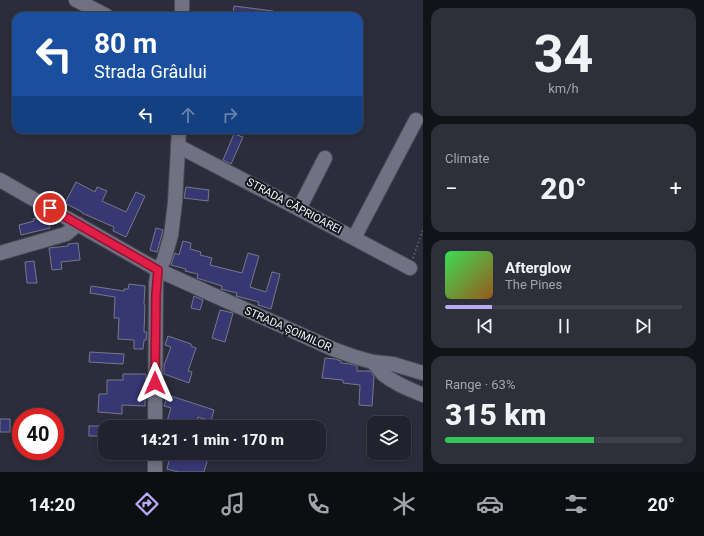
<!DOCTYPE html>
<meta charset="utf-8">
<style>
body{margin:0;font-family:Roboto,sans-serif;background:#2d2f39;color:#f1f3f6;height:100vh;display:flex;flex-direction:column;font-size:15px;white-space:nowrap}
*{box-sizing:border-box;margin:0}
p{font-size:13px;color:#a2a4aa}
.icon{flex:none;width:22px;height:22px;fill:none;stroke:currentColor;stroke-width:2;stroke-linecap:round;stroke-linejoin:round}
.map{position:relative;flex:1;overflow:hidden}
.side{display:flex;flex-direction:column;gap:8px;padding:8px;background:#121319;width:281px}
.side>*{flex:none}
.guide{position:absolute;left:12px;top:12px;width:351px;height:122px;border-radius:12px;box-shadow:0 2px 6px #0003,0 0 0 1px #3e3f49;background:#1a4fa0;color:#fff;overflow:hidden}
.tools{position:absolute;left:367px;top:416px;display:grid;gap:8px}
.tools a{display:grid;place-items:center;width:44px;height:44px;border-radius:8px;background:#21222d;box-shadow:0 2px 6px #0003,0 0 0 1px #3e3f49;font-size:20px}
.speed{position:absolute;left:12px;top:408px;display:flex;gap:8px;font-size:20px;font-weight:700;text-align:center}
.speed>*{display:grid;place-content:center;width:52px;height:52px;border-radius:50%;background:#21222d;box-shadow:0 2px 6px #0003,0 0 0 1px #3e3f49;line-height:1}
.speed .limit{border:6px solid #d22;background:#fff;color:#111}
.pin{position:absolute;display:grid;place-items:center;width:34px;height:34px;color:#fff;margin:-17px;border:2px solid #fff;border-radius:50%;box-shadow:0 1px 4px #0007}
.me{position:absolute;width:44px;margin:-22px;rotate:0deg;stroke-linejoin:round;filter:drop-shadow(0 0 3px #0008)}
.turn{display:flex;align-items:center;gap:14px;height:84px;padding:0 16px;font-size:18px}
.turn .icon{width:52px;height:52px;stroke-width:2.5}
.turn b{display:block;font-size:28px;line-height:34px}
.lanes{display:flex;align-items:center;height:38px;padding:0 16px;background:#0003;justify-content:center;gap:20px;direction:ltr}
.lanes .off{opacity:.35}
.big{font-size:30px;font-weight:800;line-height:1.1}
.side .tile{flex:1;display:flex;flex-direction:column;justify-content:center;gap:6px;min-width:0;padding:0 14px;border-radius:12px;background:#2d2f39}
.side .dial{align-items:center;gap:0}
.dial b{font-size:52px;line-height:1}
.song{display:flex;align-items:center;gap:12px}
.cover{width:48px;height:48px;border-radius:6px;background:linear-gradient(135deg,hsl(130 70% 55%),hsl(30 70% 35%))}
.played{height:4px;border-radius:2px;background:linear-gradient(90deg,#baaaf6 20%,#3e3f49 20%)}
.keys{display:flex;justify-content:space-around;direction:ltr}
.heat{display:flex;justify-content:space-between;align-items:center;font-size:22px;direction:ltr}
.charge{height:6px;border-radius:3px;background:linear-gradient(90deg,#34c759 63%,#3e3f49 0)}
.trip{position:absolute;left:98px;top:420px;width:228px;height:40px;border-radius:12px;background:#21222d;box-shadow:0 2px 6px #0003,0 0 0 1px #3e3f49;font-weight:800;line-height:40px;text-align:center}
.dock{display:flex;height:64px;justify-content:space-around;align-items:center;background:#0d0e12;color:#a2a4aa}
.dock .icon{width:28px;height:28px}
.dock .active{color:#baaaf6}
.dock b{font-size:18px;color:#f1f3f6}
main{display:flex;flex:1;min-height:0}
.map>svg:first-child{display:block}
.building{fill:#373774;stroke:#767889}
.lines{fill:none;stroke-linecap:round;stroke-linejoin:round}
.minor-casing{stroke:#494a57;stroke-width:16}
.path{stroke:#7d7e8b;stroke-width:1.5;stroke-dasharray:1 3;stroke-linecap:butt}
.minor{stroke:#707283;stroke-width:14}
.route-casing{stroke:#92132f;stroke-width:10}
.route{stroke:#e11d48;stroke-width:7}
.labels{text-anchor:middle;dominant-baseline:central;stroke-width:4;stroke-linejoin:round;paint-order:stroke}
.street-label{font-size:11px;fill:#f0f1fb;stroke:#16161d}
</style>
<main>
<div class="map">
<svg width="423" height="472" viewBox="0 0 423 472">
<rect width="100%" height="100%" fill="#2c2d3c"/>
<g class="building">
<path d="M234,6L273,11V16H233Z"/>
<path d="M234,134L243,137L231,164L223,160Z"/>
<path d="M76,182L95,192L97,187L107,191L102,201L126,212L136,192L145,196L126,237L113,231L114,227L82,213V212L65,203Z"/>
<path d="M186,187L209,190L208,201L184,198Z"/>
<path d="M46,216L48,217L50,228L21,235L19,225L34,221L33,219Z"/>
<path d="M156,228L163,230L157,252L150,250Z"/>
<path d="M183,241L191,243L190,249L201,252L200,255L212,258L210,265L242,273L248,253L259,256L250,287L266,292L272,272L280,274L271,309L258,305L259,302L236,296L237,293L221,289L222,286L197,278L198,274L185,271L186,269L171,265L175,253L179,255Z"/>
<path d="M78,243L80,260L61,262L62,269L52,270L49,248L68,246V244Z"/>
<path d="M34,261L37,283H27L25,262Z"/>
<path d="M129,284L145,286L144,304L145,305L144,332H147L146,340H144L143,349H134V340L118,339L119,318H114L115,297L90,293L91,286L124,291V289H128Z"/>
<path d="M194,296L203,300L200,310L191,308Z"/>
<path d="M220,310L233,313L225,342L212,338Z"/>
<path d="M168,336L191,344V346L196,348L188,371L192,372L189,383L164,374V365L165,363L171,347L165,345Z"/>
<path d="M90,352L124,354L123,364L89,362Z"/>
<path d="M325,358L335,359L341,361V363L350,364L357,366V371H370L374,376L372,406L359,405L360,385L343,383V380L322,378Z"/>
<path d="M123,374H146L145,406L122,405V414L98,412L99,394H107V380H123Z"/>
<path d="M168,395L214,410L211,421L198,417L195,427H185L167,421L171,408L164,406Z"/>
<rect x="0" y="419" width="10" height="13"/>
<rect x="89" y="426" width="16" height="10"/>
<path d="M171,453H196L195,455L208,458L204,472H178L167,469Z"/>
</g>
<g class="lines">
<defs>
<g id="minor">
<path d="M76,0L107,16"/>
<path d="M182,16V0"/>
<path d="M178,146L299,209L410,268"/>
<path d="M0,180L158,270L333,349L355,357L373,362L393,364L423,373"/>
<path d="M299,209L325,158"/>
<path d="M354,238L416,120"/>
<path d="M0,253L66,234L78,224"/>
<path d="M373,362C376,366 380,370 383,374C395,384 409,389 423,395"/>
<path d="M155,427L156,283L158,270L164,260L171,235L175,203L179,130"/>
<path d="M155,472V453"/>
</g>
</defs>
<use href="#minor" class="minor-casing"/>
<path class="path" d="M413,258L423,229"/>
<use href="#minor" class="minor"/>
</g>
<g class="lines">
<defs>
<path id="route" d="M50,208L158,270L156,295L155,383"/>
</defs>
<use href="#route" class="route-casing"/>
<use href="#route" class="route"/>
</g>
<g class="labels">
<g class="street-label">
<text transform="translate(294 206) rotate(28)">STRADA CĂPRIOAREI</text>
<text transform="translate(288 329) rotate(24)">STRADA ȘOIMILOR</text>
</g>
</g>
</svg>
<div class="tools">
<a><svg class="icon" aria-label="layers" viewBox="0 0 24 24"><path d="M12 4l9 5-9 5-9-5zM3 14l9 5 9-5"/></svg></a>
</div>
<div class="speed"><div class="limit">40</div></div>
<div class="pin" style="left:50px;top:208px;background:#d93025"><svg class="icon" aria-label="arrive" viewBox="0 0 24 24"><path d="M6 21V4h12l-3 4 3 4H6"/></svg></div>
<svg class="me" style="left:155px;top:383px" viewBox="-20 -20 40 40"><path d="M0-17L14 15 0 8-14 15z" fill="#e11d48" stroke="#fff" stroke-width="4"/></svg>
<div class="trip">14:21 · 1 min · 170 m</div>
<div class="guide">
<div class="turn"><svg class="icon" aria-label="left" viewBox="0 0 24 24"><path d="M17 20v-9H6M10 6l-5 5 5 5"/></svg><div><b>80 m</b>Strada Grâului</div></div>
<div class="lanes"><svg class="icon" aria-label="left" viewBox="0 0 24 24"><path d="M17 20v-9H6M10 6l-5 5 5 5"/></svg><svg class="icon off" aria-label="ahead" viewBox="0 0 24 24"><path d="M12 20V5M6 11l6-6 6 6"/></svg><svg class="icon off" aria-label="right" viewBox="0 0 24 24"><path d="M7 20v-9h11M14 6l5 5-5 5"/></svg></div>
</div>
</div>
<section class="side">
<div class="tile dial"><b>34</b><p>km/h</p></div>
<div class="tile"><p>Climate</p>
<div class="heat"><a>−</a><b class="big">20°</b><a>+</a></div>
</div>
<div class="tile">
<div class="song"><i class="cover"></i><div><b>Afterglow</b><p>The Pines</p></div></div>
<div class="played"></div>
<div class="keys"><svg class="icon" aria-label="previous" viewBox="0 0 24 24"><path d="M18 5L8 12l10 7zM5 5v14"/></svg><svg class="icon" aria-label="pause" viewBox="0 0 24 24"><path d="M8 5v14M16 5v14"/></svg><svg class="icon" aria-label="next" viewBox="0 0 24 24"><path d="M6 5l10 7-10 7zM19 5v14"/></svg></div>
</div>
<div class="tile"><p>Range · 63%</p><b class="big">315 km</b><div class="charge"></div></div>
</section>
</main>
<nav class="dock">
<b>14:20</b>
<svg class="icon active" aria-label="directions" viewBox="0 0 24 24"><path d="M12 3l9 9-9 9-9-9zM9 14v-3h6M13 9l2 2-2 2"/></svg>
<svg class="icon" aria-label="music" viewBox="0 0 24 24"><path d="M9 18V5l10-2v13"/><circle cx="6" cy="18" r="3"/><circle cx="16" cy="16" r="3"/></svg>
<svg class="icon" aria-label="phone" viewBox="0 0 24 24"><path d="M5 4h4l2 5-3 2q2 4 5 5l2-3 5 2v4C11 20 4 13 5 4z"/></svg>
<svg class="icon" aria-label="climate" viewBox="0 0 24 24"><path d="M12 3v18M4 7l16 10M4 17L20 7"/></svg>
<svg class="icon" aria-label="car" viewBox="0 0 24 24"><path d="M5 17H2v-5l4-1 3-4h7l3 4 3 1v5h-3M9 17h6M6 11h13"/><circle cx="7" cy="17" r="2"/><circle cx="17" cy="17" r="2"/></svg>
<svg class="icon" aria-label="filters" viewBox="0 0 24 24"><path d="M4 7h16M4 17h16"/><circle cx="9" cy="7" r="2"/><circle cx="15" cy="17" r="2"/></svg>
<b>20°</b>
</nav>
